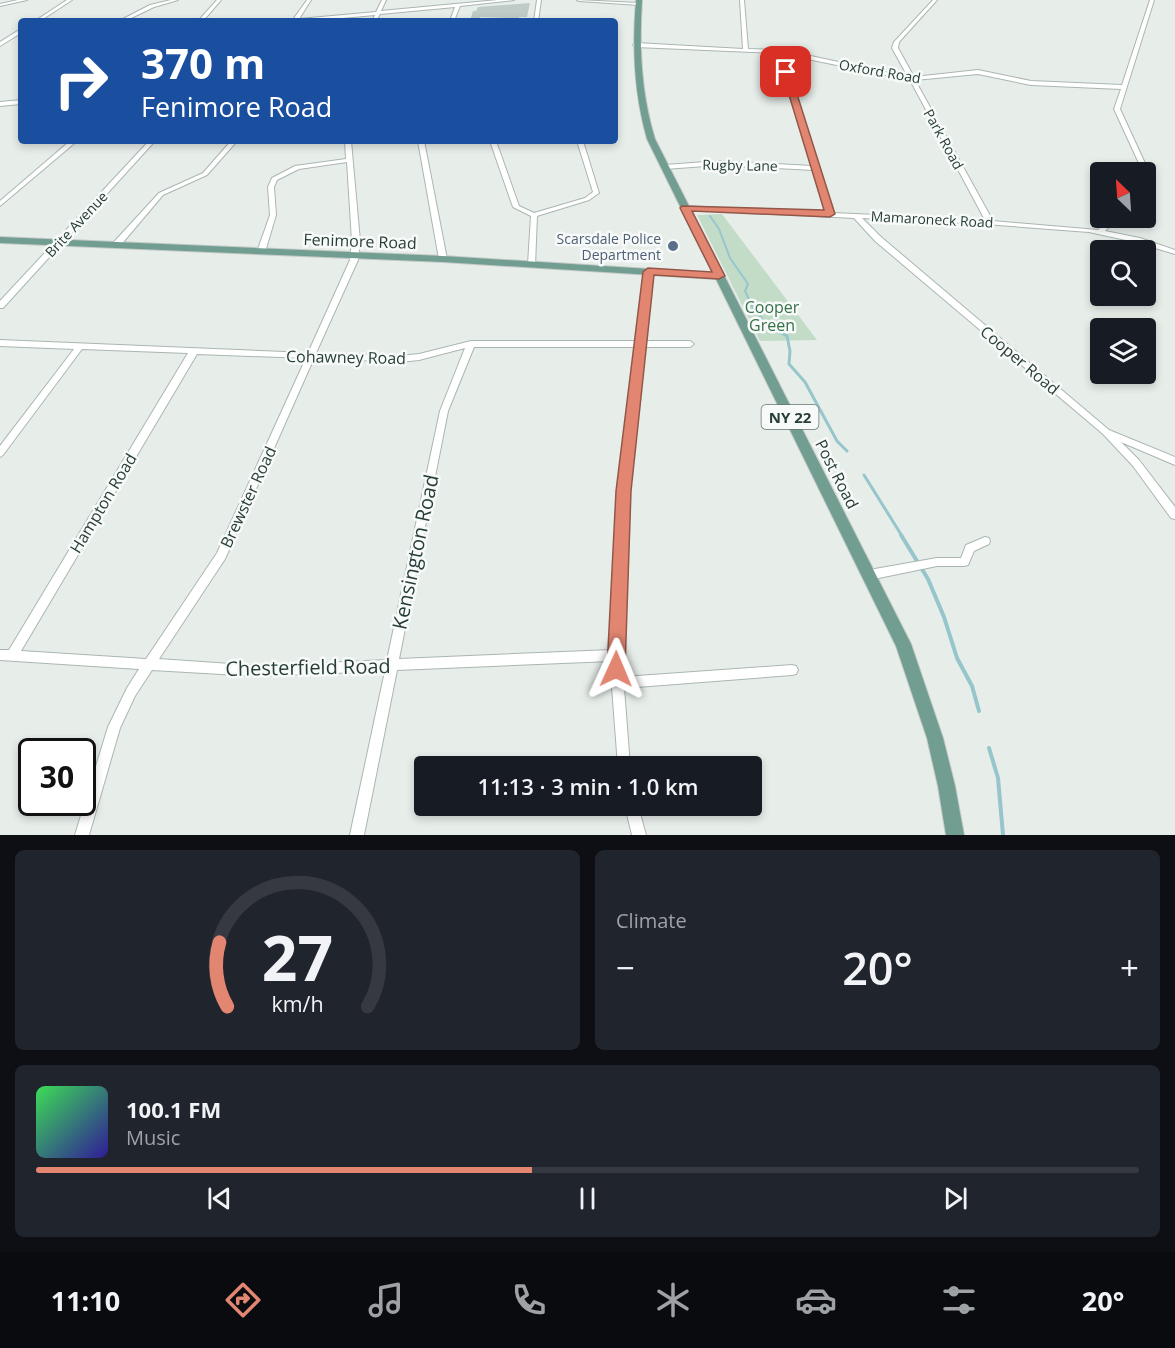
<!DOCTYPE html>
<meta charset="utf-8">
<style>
body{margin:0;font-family:"Open Sans",sans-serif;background:#20242c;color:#f1f3f6;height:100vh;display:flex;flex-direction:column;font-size:22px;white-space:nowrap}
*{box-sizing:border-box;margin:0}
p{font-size:20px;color:#9ea1a6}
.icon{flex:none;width:33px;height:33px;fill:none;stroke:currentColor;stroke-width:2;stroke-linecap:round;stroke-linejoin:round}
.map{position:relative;height:835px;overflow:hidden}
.details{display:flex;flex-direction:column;gap:15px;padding:15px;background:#0d0f14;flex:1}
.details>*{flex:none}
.hud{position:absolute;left:18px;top:18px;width:600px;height:126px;border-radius:6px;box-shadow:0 3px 9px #0003;background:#1a4fa0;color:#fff;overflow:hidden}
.needle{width:39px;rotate:335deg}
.fabs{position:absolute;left:1090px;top:162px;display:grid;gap:12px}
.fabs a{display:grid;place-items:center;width:66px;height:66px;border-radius:6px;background:#171b24;box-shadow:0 3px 9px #0003;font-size:30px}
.speed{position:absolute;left:18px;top:738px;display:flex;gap:12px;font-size:30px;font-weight:700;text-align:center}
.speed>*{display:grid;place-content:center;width:78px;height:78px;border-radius:50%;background:#171b24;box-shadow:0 3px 9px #0003;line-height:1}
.speed .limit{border:3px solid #111;border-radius:9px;background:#fff;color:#111}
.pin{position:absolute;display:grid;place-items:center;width:51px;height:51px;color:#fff;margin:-26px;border-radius:12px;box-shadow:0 3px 9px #0006}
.me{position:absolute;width:66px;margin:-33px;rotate:1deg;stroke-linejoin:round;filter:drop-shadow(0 0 4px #0008)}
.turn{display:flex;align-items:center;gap:21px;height:126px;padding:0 24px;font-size:27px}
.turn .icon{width:78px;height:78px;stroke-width:2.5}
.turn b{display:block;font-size:42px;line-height:51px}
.big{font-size:45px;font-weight:600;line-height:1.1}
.details .card{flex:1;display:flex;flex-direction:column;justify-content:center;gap:9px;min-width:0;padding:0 21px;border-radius:9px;background:#20242c}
.details .dial{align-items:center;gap:0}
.dial svg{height:156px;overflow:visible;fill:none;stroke:#363941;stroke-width:7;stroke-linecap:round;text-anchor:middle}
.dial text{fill:#f1f3f6;stroke:none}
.song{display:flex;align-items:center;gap:18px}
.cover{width:72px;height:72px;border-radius:9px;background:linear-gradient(135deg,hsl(130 70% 55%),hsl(250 70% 35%))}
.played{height:6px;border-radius:3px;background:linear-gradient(90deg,#e28671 45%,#363941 45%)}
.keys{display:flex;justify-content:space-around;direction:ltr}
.heat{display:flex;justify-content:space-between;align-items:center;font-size:33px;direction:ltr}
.details .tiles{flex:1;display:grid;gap:15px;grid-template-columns:1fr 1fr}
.card:last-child{grid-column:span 2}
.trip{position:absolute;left:414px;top:756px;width:348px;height:60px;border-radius:6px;background:#171b24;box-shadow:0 3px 9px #0003;font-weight:600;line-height:60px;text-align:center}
.tabs{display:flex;height:96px;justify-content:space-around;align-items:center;background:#090b0e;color:#9ea1a6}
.tabs .icon{width:42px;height:42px}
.tabs .on{color:#e28671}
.tabs b{font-size:27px;color:#f1f3f6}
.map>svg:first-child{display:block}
.green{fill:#c3dcc8}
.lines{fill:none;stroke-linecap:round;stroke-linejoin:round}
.stream-far2{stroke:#96c6cc;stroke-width:2}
.stream-far1{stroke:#96c6cc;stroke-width:3}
.stream{stroke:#96c6cc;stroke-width:4}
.building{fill:#bfcbc6}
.minor-casing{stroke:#aab6b1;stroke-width:2}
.major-casing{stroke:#c3c9c7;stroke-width:2}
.minor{fill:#fff;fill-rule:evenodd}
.major{fill:#719e90;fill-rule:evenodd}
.route{fill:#e28671;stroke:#935749;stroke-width:1.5}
.service-dot{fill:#5c6f8a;stroke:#f7faf9;stroke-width:2}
.labels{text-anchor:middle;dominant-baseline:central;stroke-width:5;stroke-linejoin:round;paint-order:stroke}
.far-street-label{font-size:14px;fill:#273e37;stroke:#f7faf9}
.far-service-label{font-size:14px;fill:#4e5e75;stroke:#f7faf9;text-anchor:end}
.shield{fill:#f7faf9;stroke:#657671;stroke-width:1.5}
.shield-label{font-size:15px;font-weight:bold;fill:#273e37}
.street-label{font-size:16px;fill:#273e37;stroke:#f7faf9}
.park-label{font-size:16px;fill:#367149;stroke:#f7faf9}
.near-street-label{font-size:20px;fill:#273e37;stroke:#f7faf9}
</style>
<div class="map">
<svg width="1175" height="835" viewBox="0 0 1175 835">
<rect width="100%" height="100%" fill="#e7eeea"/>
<path class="green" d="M722,214L817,340L760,341L697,215Z"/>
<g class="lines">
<path class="stream-far2" d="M710,216L719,229L730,258L748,284L745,291L753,308"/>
<g class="stream-far1">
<path d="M753,306L765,324L787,336L790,351L789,364L805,382L837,441L847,451"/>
<path d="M864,475L902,536"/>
</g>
<g class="stream">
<path d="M901,535L928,579L944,617L957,658L972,686L979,711"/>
<path d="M989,748L998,778L1003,835"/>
</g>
</g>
<path class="building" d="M530,3L527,17H519L518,21H510L511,18L480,17L479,21H470L473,11H476L478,7Z"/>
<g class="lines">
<defs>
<g id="minor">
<path d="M18,0H27L0,6V4Z"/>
<path d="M67,0H72L40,21H35Z"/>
<path d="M171,0H178L154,7L125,21H119L150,5Z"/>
<path d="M217,0H221L203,21H198Z"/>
<path d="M307,0H311L299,19L376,12L382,0H386L381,11L498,0H514L460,6L454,21H450L455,7L380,14L376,21H372L375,15L309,21H292Z"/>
<path d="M537,0H541L538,21H534Z"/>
<path d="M577,0L639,3L641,4L639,5L579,1Z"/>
<path d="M740,0H744L748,49L783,50L908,77L892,48L894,42L933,0H937L899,42L898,48L914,77L978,70L1031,81L1122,85L1150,0H1154L1120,109L1149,172L1148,173L1143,172L1114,109L1121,89L1031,85L978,74L915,80L993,221L1098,230L1111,218H1117L1105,231L1140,238L1175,250V254L1135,242L1089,232L985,224L862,218L881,237L1109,430L1175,457V465L1121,442L1139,460L1175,507V519L1171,518L1133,466L1103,434L875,241L854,218L683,209L682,208L685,206L826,213L813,170L719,165L665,169L662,167L665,165L719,161L812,166L778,53L636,47L633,45L636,43L743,49ZM783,54L910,80L985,220L833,213Z"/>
<path d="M19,30H21V33L0,46V42Z"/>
<path d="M21,100V104L0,106V102Z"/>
<path d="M70,141H77L0,206V201Z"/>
<path d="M149,141H155L3,308H0V301Z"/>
<path d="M231,141H237L207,175L163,195L119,247H113V243L159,193L203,173Z"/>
<path d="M345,141H351L360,241L358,260L316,353L400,356L419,354L471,341H636L644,272L648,270H651L652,272L644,341H690L694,344L690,347H644L629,491L622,655L623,677L792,665L796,666L798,670L796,674L792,675L624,688L630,766H618L612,687L610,683L612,679L611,661L397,670L364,835H350L385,671L258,676L152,670L135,696L120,728L89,835H75L108,727L127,688L139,669L0,660V650H9L188,353L82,349L3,455L0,457V446L74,349L0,346V340L308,353L350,260L352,241L347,162L299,169L277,180L274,187L276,215L265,252L261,254L257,252L270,215L268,187L272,178L295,166L346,159ZM474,347H636L619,491L611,650L399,659L448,411ZM465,348L440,411L387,660L258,666L159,659L225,559L314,358L400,362L419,360ZM197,354L306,358L217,553L146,659L21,651Z"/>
<path d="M418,141H424L447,259L443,261L439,259Z"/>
<path d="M490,141H496L519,206L534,213L585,198L593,192L577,141H583L599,193L589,200L537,216L535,266H529L528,264L531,216L513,207Z"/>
<path d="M985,537L989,538L990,541L989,544L974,551L968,565L964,566H937L869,580L865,578L864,575L865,572L869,570L937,558H961L966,545Z"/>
<path d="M625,806H638L646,835H632Z"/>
</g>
<path id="major" d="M636,0H642C639,48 641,93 655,139L911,644L943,738L955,786L964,835H946L938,786L927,738L896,646L716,279L443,262L0,243V237L443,256L713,273L647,139C634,93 632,48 636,0Z"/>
</defs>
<use href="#minor" class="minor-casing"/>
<use href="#major" class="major-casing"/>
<use href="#minor" class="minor"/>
<use href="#major" class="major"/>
</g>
<path class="route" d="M786,70L790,72L835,214L830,217L692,211L725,276L719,279L654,275L631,491L625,669L622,675L616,678L610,675L607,669L616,491L643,272L648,268L712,272L680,208L682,206L824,210L782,72Z"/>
<circle class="service-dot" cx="673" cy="246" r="6"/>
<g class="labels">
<g class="far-street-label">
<text transform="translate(880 71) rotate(10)">Oxford Road</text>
<text transform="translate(944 139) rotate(61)">Park Road</text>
<text transform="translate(740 165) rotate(1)">Rugby Lane</text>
<text transform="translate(932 219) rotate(3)">Mamaroneck Road</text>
<text transform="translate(76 224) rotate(-47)">Brite Avenue</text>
</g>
<g class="far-service-label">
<text x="661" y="238">Scarsdale Police<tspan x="661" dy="16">Department</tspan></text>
</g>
<rect class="shield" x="761.5" y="405" width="57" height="24" rx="4.5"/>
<g class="shield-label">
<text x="790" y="417">NY 22</text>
</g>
<g class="street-label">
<text transform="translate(360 241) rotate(2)">Fenimore Road</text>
<text transform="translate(346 357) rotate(1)">Cohawney Road</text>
<text transform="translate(1020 360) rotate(40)">Cooper Road</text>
<text transform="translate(837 474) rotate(63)">Post Road</text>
<text transform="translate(248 497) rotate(-65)">Brewster Road</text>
<text transform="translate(103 503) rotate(-59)">Hampton Road</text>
</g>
<g class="park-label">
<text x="772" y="307">Cooper<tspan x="772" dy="18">Green</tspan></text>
</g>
<g class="near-street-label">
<text transform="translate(415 552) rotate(-78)">Kensington Road</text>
<text transform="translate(308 667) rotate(-1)">Chesterfield Road</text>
</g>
</g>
</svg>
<div class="fabs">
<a><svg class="needle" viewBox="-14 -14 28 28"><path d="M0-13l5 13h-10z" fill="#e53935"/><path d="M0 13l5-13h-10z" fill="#9ea1a6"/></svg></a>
<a><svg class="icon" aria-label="search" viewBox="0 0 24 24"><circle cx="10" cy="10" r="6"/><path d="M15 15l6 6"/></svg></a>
<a><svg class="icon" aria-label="layers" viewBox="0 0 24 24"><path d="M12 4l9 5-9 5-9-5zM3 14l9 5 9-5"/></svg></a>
</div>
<div class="speed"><div class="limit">30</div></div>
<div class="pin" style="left:786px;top:72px;background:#d93025"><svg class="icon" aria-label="arrive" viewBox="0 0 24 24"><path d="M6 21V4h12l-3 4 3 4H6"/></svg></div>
<svg class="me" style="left:616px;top:669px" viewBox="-20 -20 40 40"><path d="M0-17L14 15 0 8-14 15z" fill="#e28671" stroke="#fff" stroke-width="4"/></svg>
<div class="trip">11:13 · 3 min · 1.0 km</div>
<div class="hud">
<div class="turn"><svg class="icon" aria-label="right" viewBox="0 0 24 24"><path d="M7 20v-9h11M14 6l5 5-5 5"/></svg><div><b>370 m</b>Fenimore Road</div></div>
</div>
</div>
<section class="details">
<div class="tiles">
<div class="card dial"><svg viewBox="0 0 100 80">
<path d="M14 69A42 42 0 1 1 86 69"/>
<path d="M14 69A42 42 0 0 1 10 36" stroke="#e28671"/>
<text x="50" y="56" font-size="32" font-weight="700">27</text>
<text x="50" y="72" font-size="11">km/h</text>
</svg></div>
<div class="card"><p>Climate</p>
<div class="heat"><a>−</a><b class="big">20°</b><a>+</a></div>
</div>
<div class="card">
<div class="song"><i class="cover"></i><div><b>100.1 FM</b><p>Music</p></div></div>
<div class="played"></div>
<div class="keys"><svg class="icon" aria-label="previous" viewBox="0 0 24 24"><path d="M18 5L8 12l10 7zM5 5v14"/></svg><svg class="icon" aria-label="pause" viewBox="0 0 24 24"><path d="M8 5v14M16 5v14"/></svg><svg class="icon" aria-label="next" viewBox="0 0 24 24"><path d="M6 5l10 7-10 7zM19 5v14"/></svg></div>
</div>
</div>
</section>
<nav class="tabs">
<b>11:10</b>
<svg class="icon on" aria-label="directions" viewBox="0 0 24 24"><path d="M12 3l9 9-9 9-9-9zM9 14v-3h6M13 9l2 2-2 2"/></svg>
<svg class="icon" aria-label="music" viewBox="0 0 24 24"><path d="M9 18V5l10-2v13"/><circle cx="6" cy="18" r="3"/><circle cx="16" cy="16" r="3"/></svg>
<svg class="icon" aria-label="phone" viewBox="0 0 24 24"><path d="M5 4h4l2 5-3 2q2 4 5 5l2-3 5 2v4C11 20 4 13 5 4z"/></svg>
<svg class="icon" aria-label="climate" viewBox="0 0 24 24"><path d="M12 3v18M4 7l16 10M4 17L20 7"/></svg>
<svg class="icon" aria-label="car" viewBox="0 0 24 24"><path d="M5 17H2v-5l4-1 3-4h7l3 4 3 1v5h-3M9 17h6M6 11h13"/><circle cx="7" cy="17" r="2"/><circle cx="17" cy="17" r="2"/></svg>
<svg class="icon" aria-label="filters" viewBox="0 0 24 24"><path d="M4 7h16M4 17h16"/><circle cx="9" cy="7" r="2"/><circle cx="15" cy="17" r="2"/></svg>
<b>20°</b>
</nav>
